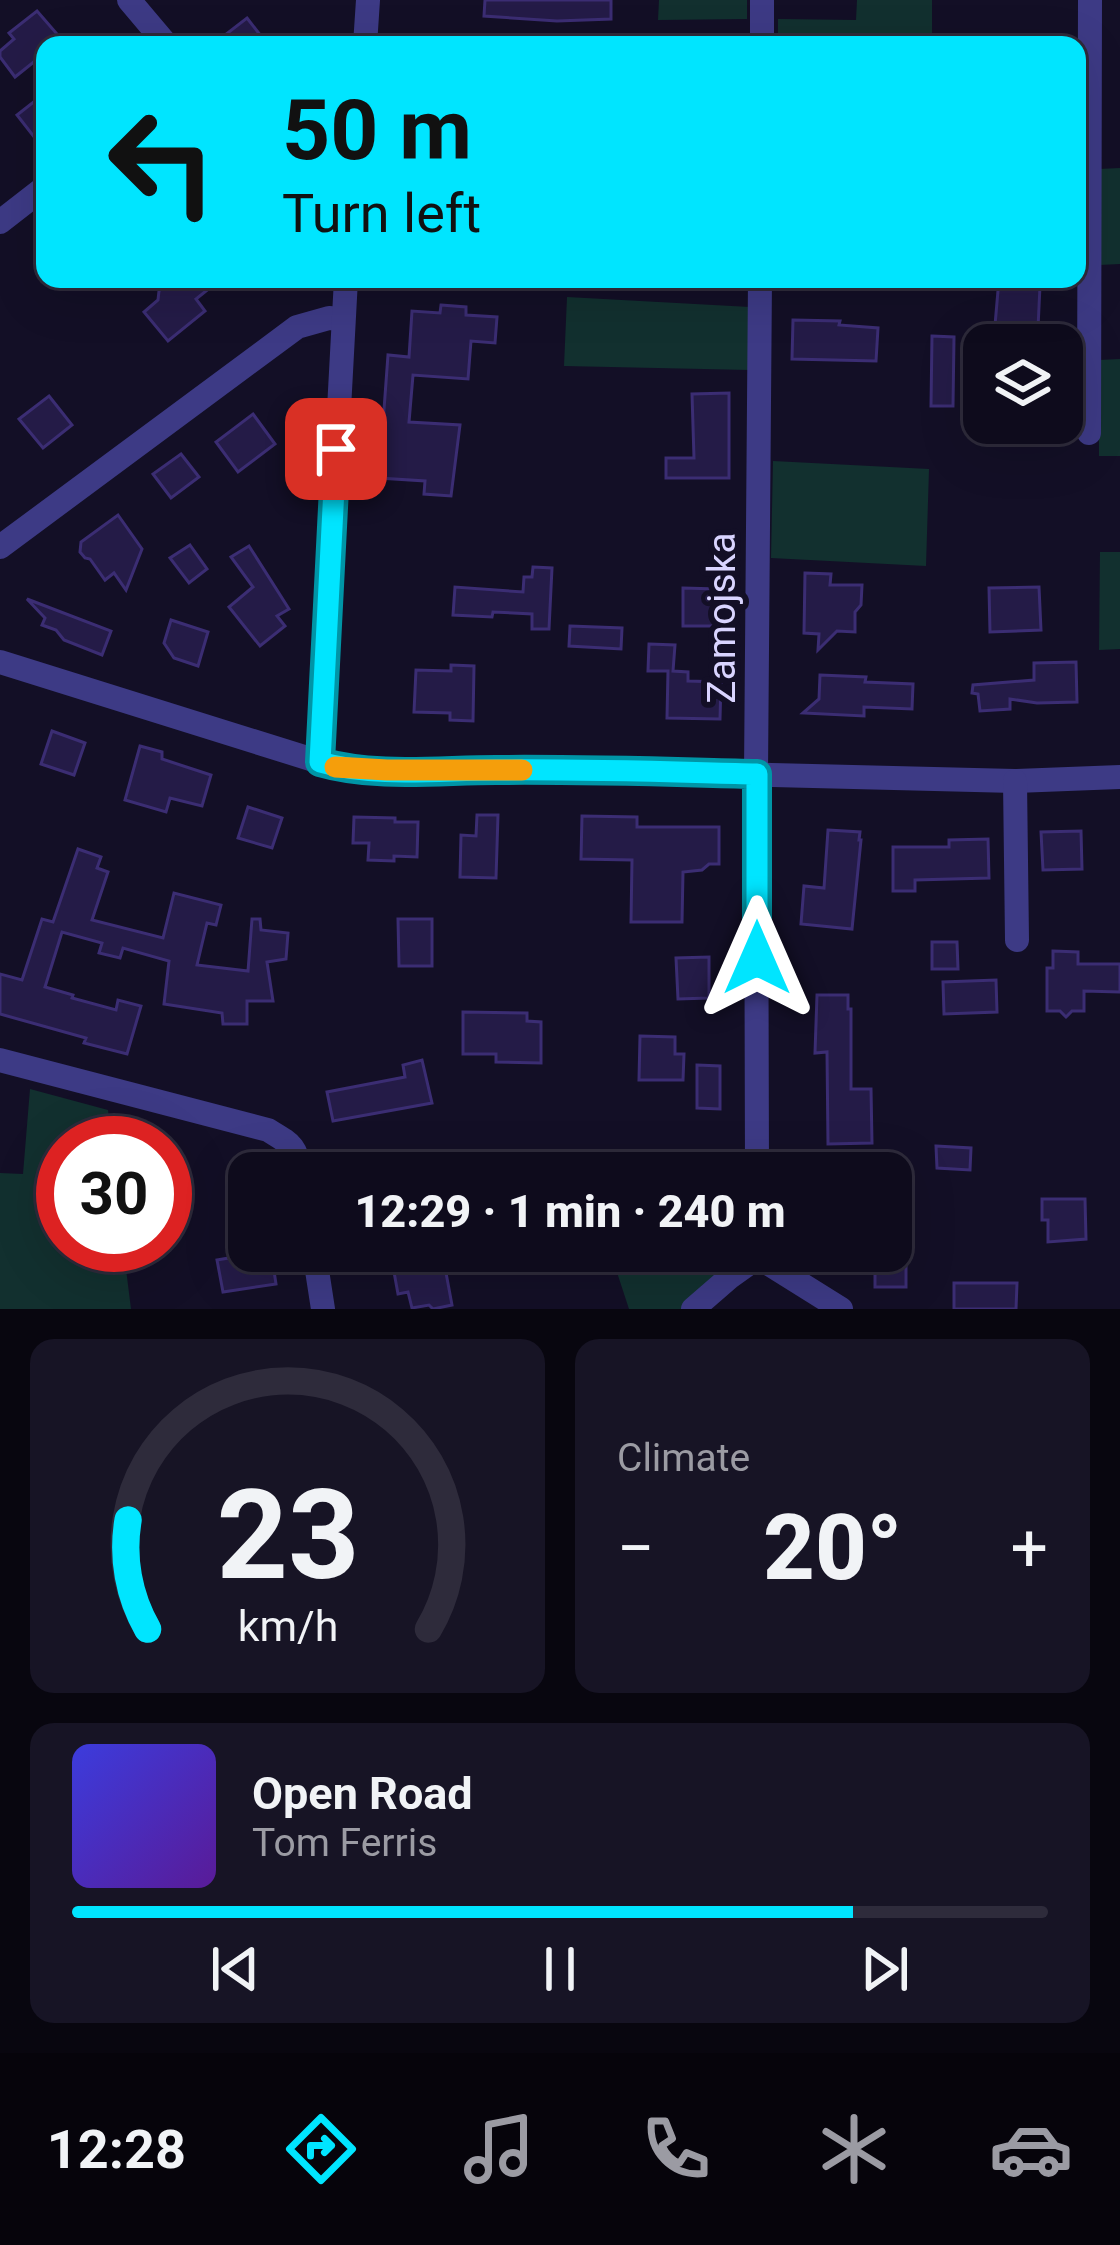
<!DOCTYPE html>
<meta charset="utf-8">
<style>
body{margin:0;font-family:Roboto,sans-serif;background:#171425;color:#f1f3f6;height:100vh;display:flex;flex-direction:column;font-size:45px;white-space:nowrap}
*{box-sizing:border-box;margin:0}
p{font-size:39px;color:#9b9ba3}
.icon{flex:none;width:66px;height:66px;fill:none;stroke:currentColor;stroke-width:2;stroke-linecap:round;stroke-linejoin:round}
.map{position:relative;height:1309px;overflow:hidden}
.sheet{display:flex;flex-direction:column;gap:30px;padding:30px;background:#08060f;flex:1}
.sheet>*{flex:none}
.top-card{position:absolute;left:36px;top:36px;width:1050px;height:252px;border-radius:24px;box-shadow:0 12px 48px #0002,0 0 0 3px #2e2b3b;background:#00e5ff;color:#111;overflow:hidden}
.controls{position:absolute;left:963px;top:324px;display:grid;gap:24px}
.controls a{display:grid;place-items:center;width:120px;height:120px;border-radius:24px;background:#0e0b1c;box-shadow:0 12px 48px #0002,0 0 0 3px #2e2b3b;font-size:60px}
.speed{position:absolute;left:36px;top:1116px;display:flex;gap:24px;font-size:60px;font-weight:700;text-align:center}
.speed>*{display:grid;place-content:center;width:156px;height:156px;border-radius:50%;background:#0e0b1c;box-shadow:0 12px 48px #0002,0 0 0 3px #2e2b3b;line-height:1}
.speed .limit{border:18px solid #d22;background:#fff;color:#111}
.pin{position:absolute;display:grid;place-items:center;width:102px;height:102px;color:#fff;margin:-51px;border-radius:24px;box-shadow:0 6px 18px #0006}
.me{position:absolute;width:132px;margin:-66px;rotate:0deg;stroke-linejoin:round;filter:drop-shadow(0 0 9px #0008)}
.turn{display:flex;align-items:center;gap:42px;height:252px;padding:0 48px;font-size:54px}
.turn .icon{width:156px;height:156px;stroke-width:2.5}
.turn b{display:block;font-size:84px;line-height:102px}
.big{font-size:90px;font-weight:800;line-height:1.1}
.sheet .card{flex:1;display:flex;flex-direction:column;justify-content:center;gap:18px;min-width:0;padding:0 42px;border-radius:24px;background:#171425}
.sheet .dial{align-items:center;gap:0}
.dial svg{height:312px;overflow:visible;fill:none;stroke:#2e2b3b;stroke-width:7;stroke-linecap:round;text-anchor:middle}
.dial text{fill:#f1f3f6;stroke:none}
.song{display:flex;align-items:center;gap:36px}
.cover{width:144px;height:144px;border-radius:18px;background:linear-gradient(135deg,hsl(240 70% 55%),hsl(270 70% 35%))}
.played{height:12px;border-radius:6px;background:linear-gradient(90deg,#00e5ff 80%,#2e2b3b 80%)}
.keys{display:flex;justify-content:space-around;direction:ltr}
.heat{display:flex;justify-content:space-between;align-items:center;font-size:66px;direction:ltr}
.sheet .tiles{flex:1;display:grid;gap:30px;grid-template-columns:1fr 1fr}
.card:last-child{grid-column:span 2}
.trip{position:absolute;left:228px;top:1152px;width:684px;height:120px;border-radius:24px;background:#0e0b1c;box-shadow:0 12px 48px #0002,0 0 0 3px #2e2b3b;font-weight:800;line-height:120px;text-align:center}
.tabs{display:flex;height:192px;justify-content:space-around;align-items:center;background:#06040b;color:#9b9ba3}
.tabs .icon{width:84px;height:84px}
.tabs .selected{color:#00e5ff}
.tabs b{font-size:54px;color:#f1f3f6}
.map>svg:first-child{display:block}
.green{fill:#12302f}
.building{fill:#241b47;stroke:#3b2d73;stroke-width:3}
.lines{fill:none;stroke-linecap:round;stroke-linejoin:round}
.minor{stroke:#3d3a85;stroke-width:24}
.route-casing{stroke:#0095a6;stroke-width:30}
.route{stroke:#00e5ff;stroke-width:21}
.slow{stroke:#f59e0b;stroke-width:21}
.labels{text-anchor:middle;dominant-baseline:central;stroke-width:12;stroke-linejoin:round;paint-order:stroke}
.street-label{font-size:39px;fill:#d9d4ff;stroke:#130f26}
</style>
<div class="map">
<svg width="1120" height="1309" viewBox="0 0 1120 1309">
<rect width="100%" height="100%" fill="#130f26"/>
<g class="green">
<path d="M659,0H747V19L658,20Z"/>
<path d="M857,0H932V45H778V19L856,20Z"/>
<path d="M1120,168V264L1099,265V169Z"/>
<path d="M567,297L750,307V370L564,366Z"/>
<path d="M1120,359V456H1099V360Z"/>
<path d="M773,461L929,469L926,566L771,558Z"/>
<path d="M1100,552H1120V649L1099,650Z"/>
<path d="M30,1089L108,1110L112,1143H63V1245H123L131,1309H0V1173L23,1174Z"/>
<path d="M610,1251H734L738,1253L684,1309H629Z"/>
</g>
<g class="building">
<path d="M485,0H611V19L557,21L484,16Z"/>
<path d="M37,11L57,34L45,44V53L15,77L0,57V51L14,39L9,33Z"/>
<path d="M247,18L268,45H212Z"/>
<path d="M45,93V151L17,115Z"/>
<path d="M170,279H221L196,299L205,311L168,341L144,312L158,300L159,291Z"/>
<path d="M999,279H1022L1021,285L1040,286L1038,328L995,325Z"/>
<path d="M441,305L466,307V315L497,317L495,343L471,341L468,379L413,375L409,422L460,425L451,496L424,494L425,481L379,478L388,355L409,357L412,311L440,313Z"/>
<path d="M793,320L840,321L839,325L878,328L876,361L792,359Z"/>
<path d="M932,336L954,337L953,406H931Z"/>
<path d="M729,393V478H666V458H694L692,394Z"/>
<path d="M49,396L72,425L43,448L19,419Z"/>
<path d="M253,414L275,444L238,472L216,442Z"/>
<path d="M181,454L199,477L171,498L153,474Z"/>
<path d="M118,515L142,549L126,590L114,573L105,580L90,559L85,558L80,552L81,542Z"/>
<path d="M190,545L207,569L189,583L170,558Z"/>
<path d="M249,546L289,609L277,616L285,626L260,646L229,607L253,587L231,557Z"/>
<path d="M533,567L552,568L549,629H532V614L493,612L492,617L453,615L455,587L523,592L524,577H532Z"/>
<path d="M805,573L831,574L830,585H862L861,605L855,612V632L837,631L818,650L819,634L804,633Z"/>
<path d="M1039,587L1041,630L990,632L989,588Z"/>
<path d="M683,588L717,589L716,626H683Z"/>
<path d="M27,599L111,631L102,655L64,640L56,630L42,625L45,618Z"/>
<path d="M171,620L208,632L198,666L174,658L164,643Z"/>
<path d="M570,626L622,628L621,649L569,646Z"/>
<path d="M649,644L675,645L673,671L688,672V681L721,682L720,719L667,718L668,671H648Z"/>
<path d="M1076,662L1077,702L1037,703L1010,699V709L980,711L978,694L972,693L973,685L1034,680V663Z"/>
<path d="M451,665L474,666L473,721L450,720V713L414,712L416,670L451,671Z"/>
<path d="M820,675L866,677L865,682L913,684L912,709L864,707V716L803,713L819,699Z"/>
<path d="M52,731L85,743L74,775L41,764Z"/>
<path d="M140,746L162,752V759L211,775L202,806L170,798L166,812L125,800Z"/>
<path d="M248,807L282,818L272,848L238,838Z"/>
<path d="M477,815H498L496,878L460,877L461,835L476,836Z"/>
<path d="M582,816L637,817V827H719V864H709L702,870L683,872L682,922H631L632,860L581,859Z"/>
<path d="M354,817L395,818V822H418L417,857L394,856V861L368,860L369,843H353Z"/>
<path d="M828,830L860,832L859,840H861L852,929L801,924L804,886L824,888Z"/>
<path d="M1081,831L1082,869L1043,870L1041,832Z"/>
<path d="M988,839L989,878L915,880V891H893V847H949V840Z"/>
<path d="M78,849L101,857L97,868L108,872L92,920L163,938L174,893L221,905L216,925L207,923L197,965L248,971L252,919H260L261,930L288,933L286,959L267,962L273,1001H247V1024H223L222,1013L164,1004L169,961L123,948L120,958L99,953L102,943L62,932L45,987L73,995L72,998L116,1010L118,1000L141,1006L127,1054L84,1043L86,1038L0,1014V974L22,980L42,919L53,922Z"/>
<path d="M398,919H432V966H399Z"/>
<path d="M932,942H957L958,969H932Z"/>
<path d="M1053,951L1078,952V964H1120V992L1084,991V1011H1072L1066,1017L1060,1011H1047V968H1053Z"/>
<path d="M709,957V998L678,999L676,958Z"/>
<path d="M996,980L997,1012L944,1014L943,982Z"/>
<path d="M817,995H848V1009H851V1089H871L872,1143L828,1144L827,1052L815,1053Z"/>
<path d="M463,1012L527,1013V1021L541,1022V1063L496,1062V1054H463Z"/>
<path d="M640,1036L675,1037V1054H684L683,1080H639Z"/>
<path d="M422,1060L432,1103L333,1121L327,1092L405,1077L403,1065Z"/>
<path d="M697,1065L720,1066V1109L697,1108Z"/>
<path d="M936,1146L971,1148L970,1170L937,1168Z"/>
<path d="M1042,1199H1085L1086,1239L1048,1242V1220H1042Z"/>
<path d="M875,1252L906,1257V1287H875Z"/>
<path d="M252,1254L254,1261L272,1258L276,1284L223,1292L217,1260Z"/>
<path d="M444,1262L452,1305L433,1309L429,1305L412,1308L408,1292L398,1294L394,1272Z"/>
<path d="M954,1283H1017L1016,1309H954Z"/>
</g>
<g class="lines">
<g class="minor">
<path d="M129,0L167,45"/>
<path d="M365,45L368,0"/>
<path d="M762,45V0"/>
<path d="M0,222L45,187"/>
<path d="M1089,433L1090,0"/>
<path d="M0,547L297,327L329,318L342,319"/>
<path d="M0,662L336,767L387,770L535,769L1015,781L1120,777"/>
<path d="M320,762L346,279"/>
<path d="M1015,781L1017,940"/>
<path d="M0,1060L268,1130C291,1144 296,1145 301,1173"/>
<path d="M757,1173L756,774L760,279"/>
<path d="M314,1251L323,1309"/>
<path d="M758,1257L841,1309"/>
<path d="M693,1309L730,1277L758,1257"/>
</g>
</g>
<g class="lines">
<defs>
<path id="route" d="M336,449L320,762C375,778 439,770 496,770C583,769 670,772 757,774V958"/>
</defs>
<use href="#route" class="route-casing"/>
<use href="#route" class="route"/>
<path class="slow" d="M335,767L387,770H522"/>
</g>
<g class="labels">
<g class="street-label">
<text transform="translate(722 618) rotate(-90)">Zamojska</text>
</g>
</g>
</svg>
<div class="controls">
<a><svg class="icon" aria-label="layers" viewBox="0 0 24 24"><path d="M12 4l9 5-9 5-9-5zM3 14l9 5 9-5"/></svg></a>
</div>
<div class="speed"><div class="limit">30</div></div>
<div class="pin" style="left:336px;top:449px;background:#d93025"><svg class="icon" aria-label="arrive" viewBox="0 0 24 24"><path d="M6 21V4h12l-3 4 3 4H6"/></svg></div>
<svg class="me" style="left:757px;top:958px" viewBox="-20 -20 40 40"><path d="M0-17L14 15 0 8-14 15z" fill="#00e5ff" stroke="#fff" stroke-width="4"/></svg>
<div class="trip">12:29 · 1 min · 240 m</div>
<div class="top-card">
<div class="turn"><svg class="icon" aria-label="left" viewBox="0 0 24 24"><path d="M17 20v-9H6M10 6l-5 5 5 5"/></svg><div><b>50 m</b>Turn left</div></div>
</div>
</div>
<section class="sheet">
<div class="tiles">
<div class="card dial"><svg viewBox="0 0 100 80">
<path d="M14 69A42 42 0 1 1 86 69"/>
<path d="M14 69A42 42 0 0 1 9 41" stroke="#00e5ff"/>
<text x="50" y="56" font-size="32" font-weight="700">23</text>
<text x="50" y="72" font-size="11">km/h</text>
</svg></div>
<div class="card"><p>Climate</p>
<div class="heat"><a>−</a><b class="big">20°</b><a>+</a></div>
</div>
<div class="card">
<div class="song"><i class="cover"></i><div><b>Open Road</b><p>Tom Ferris</p></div></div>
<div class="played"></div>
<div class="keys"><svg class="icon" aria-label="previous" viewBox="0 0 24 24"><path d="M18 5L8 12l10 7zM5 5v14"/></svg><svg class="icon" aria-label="pause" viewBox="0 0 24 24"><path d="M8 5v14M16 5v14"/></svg><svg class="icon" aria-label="next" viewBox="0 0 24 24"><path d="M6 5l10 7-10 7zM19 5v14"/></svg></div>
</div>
</div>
</section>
<nav class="tabs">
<b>12:28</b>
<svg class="icon selected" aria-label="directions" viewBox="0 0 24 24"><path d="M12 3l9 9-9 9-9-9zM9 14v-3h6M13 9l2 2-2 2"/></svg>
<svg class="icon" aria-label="music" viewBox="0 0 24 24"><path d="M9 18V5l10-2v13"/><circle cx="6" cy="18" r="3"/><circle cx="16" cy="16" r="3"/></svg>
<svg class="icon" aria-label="phone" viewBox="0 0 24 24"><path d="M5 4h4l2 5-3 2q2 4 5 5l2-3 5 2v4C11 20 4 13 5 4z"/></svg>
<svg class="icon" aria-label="climate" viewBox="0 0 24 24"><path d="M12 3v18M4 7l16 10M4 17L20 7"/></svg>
<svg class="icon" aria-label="car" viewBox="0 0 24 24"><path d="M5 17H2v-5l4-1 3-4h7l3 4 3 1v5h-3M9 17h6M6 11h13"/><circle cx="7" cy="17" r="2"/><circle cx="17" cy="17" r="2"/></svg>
</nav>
